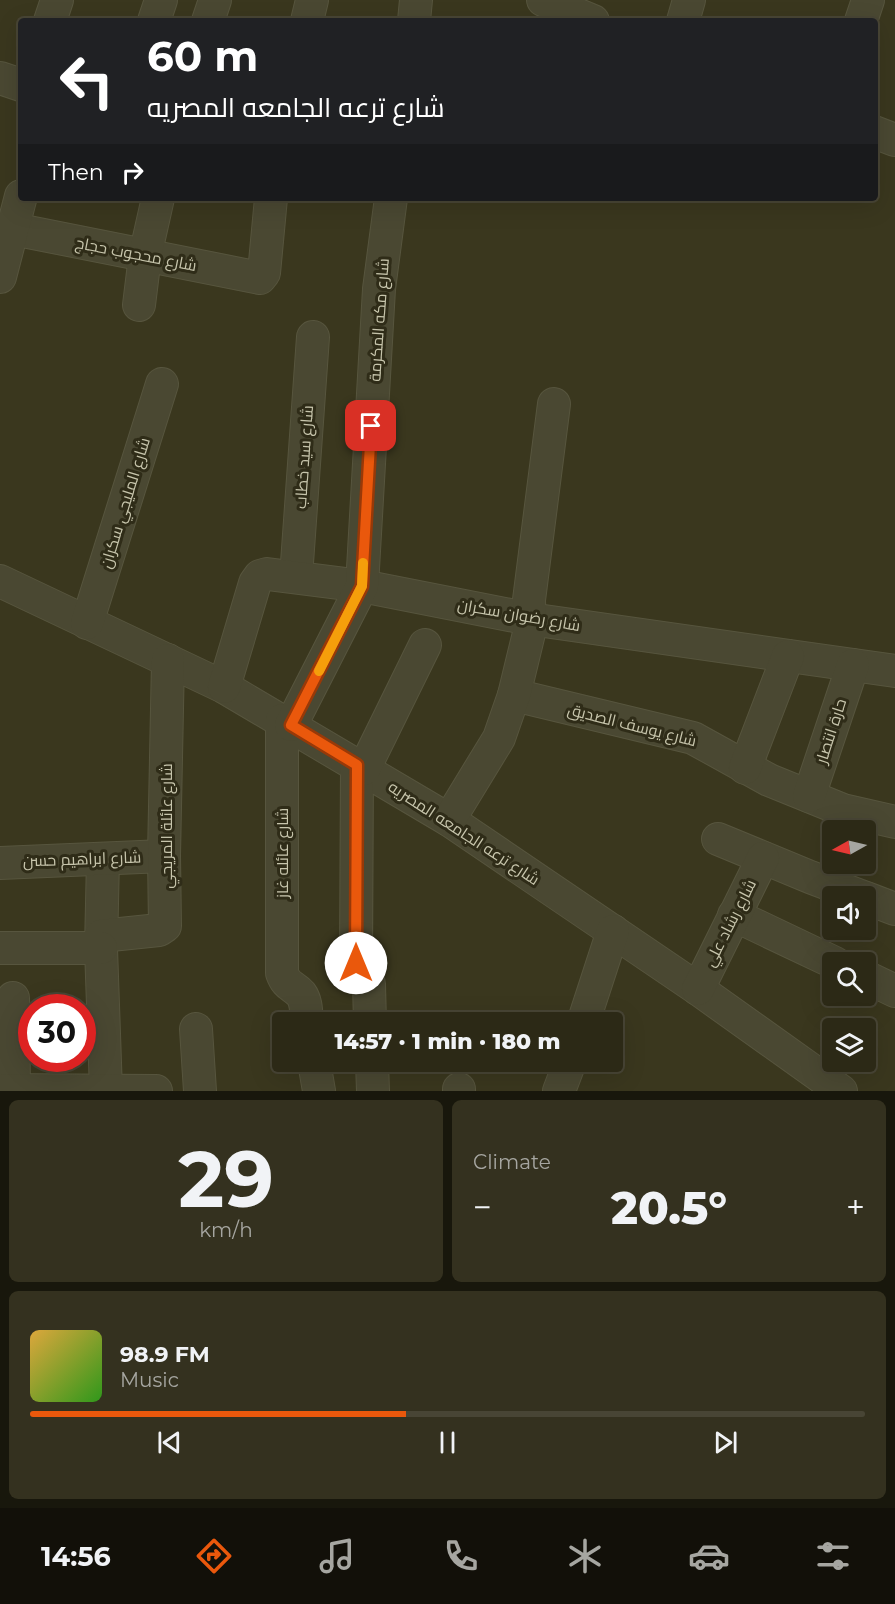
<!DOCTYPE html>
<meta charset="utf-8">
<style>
body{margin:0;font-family:Montserrat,Cairo,sans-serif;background:#34311f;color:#f1f3f6;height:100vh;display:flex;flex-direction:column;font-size:22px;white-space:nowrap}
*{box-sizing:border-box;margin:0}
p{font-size:20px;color:#a6a6a1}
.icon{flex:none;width:33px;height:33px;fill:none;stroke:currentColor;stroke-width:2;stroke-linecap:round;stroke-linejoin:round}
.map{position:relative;height:1091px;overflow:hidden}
.details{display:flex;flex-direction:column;gap:9px;padding:9px;background:#18170c;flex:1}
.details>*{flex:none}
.banner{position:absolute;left:18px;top:18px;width:860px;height:183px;border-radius:6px;box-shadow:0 6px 24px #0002,0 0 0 2px #484535;background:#202124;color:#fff;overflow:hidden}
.needle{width:39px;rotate:262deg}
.buttons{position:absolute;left:822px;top:820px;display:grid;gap:12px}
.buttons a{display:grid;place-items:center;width:54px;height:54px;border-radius:6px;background:#2c2916;box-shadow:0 6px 24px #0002,0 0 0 2px #484535;font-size:30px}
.speed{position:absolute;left:18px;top:994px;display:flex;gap:12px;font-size:30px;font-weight:700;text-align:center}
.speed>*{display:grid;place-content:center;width:78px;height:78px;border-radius:50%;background:#2c2916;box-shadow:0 6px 24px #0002,0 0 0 2px #484535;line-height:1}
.speed .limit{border:9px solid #d22;background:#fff;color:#111}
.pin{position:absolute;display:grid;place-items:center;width:51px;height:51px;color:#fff;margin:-26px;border-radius:12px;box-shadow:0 3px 9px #0006}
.me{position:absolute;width:66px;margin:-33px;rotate:0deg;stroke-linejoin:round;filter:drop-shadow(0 0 4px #0008)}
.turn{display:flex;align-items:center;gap:21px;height:126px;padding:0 30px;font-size:27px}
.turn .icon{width:78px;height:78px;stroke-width:2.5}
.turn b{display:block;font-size:42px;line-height:51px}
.then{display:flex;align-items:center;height:57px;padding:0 30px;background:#0003;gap:12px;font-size:22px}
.big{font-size:45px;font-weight:800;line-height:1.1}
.details .card{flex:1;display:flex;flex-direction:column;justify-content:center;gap:9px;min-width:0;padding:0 21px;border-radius:9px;background:#34311f}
.details .dial{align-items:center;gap:0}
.dial b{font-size:78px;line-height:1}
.song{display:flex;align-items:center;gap:18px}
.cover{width:72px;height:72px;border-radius:9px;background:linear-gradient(135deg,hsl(40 70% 55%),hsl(110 70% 35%))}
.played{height:6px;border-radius:3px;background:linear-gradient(90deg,#ea580c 45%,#484535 45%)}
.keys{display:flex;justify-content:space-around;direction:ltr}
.heat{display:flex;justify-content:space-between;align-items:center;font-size:33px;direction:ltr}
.details .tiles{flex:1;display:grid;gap:9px;grid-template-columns:1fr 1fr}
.card:last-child{grid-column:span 2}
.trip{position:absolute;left:272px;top:1012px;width:351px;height:60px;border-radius:6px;background:#2c2916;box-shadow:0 6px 24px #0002,0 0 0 2px #484535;font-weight:800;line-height:60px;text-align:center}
.dock{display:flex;height:96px;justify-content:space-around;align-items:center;background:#121009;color:#a6a6a1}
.dock .icon{width:42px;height:42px}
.dock .active{color:#ea580c}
.dock b{font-size:27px;color:#f1f3f6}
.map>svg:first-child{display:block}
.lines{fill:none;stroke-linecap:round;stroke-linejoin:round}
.minor-casing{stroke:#57553e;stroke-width:34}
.minor{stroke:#4a4832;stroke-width:32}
.route-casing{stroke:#983908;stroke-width:15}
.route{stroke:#ea580c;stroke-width:10}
.slow{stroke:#f59e0b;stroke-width:10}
.labels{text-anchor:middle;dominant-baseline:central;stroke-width:6;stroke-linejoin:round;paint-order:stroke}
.street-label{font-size:16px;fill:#c7c5ac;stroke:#2f2c18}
</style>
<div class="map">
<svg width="895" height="1091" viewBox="0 0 895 1091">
<rect width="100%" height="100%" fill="#3a371e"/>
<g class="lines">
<defs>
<g id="minor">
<path d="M543,0L593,21"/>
<path d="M50,21L57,0"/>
<path d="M154,21L161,0"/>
<path d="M208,21L215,0"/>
<path d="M307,21L312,0"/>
<path d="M414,21L416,0"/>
<path d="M683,21L689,0"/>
<path d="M861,21L868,0"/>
<path d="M0,78L21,85"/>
<path d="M874,132L895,140"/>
<path d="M13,229L260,278L264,273L271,198"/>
<path d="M0,277L21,196"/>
<path d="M139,305L145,256L158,198"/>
<path d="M296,577L313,337"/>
<path d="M0,581L224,687L449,820L698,989L841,1091"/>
<path d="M87,623L162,384"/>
<path d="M224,687L255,583L260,576L267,574L362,586L530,619L895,671"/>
<path d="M514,695L693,738L769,780L843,810L895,822"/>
<path d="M282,720V973C287,987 293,985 301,994C307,1002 306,1014 307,1023"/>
<path d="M291,725L362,586L379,289L391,198"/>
<path d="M357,765L356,963L369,984L370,1023"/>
<path d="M745,768L788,656"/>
<path d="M364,769L425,645"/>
<path d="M809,796L853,665"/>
<path d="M449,820L499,738L514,695L530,629L529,600L554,404"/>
<path d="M718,839L810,877L863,897"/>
<path d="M103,859L101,948L106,1091"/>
<path d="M0,863L164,856"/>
<path d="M866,898L895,909"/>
<path d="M734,915L835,963"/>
<path d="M101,936L159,930L165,926L164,856L168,660"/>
<path d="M0,948H101"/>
<path d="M866,977L895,991"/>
<path d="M698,989L763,858"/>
<path d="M13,998L14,1090"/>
<path d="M583,1023L613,931"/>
<path d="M196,1029L200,1091"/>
<path d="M314,1062L319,1091"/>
<path d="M372,1062L373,1091"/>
<path d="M0,1090L156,1091"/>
<path d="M459,1091V1089"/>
<path d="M559,1091L570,1062"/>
</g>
</defs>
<use href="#minor" class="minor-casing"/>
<use href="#minor" class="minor"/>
</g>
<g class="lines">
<defs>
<path id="route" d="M356,963L357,765L291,725L362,586L371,426"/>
</defs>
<use href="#route" class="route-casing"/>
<use href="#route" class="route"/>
<path class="slow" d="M319,671L362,586L363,563"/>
</g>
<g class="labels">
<g class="street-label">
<text transform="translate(136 254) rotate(11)">شارع محجوب حجاج</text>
<text transform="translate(379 320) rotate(-86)">شارع مكه المكرمة</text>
<text transform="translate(304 457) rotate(-86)">شارع سيد خطاب</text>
<text transform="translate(125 503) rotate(-73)">شارع المليجي سكران</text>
<text transform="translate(519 615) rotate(10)">شارع رضوان سكران</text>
<text transform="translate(632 725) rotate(14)">شارع يوسف الصديق</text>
<text transform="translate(831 731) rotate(-72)">حارة انتصار</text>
<text transform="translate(166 826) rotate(-90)">شارع عائلة المريجي</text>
<text transform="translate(464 833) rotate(33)">شارع ترعه الجامعه المصريه</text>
<text transform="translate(282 853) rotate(-90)">شارع عائله غاز</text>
<text transform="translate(82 859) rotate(-2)">شارع ابراهيم حسن</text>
<text transform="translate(730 923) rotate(-63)">شارع رشاد علي</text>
</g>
</g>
</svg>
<div class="buttons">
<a><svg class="needle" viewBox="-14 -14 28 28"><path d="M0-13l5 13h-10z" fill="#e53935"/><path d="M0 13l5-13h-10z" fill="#a6a6a1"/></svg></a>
<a><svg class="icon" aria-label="sound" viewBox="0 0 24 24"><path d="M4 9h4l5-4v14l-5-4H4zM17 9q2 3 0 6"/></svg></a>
<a><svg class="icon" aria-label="search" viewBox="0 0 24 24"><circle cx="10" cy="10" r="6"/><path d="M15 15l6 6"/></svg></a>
<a><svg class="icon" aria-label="layers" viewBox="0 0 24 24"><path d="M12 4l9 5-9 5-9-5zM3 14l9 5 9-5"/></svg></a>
</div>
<div class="speed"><div class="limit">30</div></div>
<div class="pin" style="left:371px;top:426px;background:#d93025"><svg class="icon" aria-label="arrive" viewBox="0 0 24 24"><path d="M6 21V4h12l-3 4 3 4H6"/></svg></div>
<svg class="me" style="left:356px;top:963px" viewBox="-20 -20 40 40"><circle r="19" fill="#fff"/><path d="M0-13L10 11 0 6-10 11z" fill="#ea580c"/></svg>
<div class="trip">14:57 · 1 min · 180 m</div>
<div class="banner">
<div class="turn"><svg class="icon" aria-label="left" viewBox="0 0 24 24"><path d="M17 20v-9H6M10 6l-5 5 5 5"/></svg><div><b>60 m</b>شارع ترعه الجامعه المصريه</div></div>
<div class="then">Then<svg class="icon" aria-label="right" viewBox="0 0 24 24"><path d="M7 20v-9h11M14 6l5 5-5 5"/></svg></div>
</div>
</div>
<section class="details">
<div class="tiles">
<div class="card dial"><b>29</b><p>km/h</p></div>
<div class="card"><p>Climate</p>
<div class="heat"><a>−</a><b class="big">20.5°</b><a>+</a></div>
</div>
<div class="card">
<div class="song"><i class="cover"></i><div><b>98.9 FM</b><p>Music</p></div></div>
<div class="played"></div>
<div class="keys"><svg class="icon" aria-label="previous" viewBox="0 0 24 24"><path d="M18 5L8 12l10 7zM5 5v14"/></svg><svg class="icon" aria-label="pause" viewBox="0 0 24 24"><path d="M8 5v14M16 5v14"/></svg><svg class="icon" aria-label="next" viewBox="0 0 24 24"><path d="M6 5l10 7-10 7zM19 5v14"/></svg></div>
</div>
</div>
</section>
<nav class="dock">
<b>14:56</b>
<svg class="icon active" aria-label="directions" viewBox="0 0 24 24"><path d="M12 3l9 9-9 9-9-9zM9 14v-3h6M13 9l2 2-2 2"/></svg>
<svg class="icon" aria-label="music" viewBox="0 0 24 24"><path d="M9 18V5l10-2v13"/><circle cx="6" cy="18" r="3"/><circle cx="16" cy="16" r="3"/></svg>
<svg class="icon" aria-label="phone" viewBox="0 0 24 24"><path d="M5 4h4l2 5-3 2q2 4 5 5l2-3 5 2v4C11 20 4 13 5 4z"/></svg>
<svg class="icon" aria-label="climate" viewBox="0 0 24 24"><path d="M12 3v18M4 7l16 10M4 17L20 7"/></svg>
<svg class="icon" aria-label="car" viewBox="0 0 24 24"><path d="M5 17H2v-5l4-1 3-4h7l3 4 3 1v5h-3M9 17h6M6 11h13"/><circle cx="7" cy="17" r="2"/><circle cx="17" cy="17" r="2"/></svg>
<svg class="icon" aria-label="filters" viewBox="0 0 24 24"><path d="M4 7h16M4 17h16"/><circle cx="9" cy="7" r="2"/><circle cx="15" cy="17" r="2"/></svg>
</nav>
